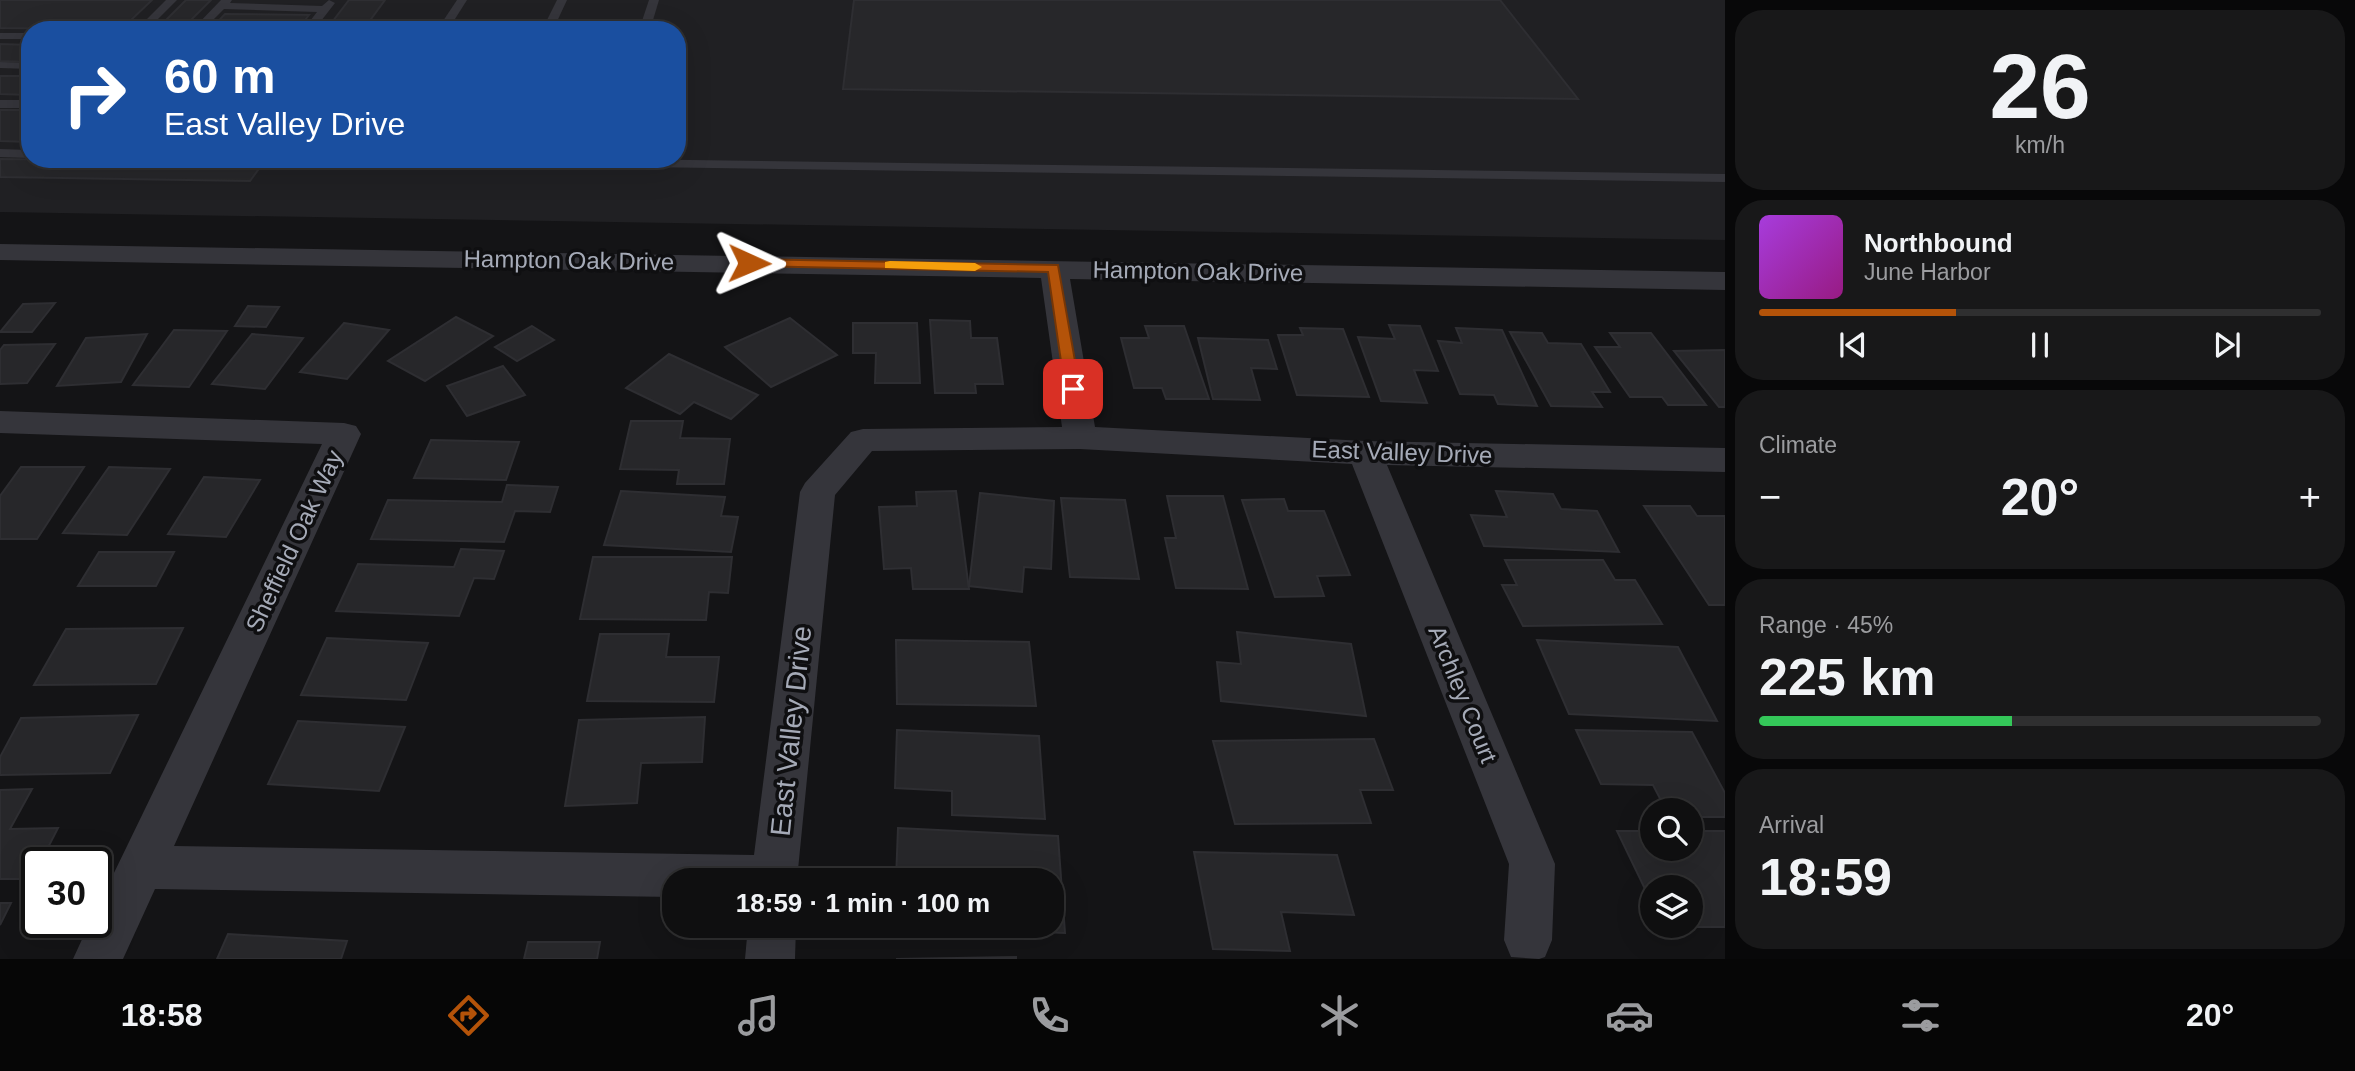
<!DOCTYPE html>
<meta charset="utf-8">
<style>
body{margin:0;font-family:Helvetica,sans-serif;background:#181819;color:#f1f3f6;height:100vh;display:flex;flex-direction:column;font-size:26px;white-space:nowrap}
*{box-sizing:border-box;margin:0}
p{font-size:23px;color:#9b9c9f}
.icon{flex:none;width:38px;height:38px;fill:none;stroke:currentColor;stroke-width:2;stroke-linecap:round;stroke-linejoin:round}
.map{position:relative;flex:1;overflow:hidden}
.panel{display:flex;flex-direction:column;gap:10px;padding:10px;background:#080809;width:630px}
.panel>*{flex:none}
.hud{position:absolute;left:21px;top:21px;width:665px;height:147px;border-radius:28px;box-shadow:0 7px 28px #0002,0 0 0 2px #2f2f30;background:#1a4fa0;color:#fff;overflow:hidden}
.tools{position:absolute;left:1640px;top:798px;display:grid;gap:14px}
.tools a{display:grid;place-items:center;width:63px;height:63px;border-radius:50%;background:#0f0f10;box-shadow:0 7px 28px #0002,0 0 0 2px #2f2f30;font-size:35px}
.speed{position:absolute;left:21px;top:847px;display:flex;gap:14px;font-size:35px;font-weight:700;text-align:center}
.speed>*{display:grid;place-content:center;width:91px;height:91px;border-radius:50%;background:#0f0f10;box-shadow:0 7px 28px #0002,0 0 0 2px #2f2f30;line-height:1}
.speed .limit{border:4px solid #111;border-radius:10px;background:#fff;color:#111}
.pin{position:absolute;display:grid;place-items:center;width:60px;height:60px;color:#fff;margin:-30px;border-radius:14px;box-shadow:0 4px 10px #0006}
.me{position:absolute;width:77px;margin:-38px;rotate:91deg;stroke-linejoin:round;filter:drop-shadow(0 0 5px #0008)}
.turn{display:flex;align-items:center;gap:24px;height:147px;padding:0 28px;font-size:32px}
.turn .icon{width:91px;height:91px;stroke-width:2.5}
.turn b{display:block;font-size:49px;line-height:60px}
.big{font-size:52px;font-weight:700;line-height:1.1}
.panel .widget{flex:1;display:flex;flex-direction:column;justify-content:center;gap:10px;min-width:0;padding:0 24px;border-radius:28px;background:#181819}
.panel .dial{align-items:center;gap:0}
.dial b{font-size:91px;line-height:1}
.song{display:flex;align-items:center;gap:21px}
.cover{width:84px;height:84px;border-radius:10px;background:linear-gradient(135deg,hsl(280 70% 55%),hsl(310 70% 35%))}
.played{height:7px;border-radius:4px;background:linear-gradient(90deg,#b45309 35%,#2f2f30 35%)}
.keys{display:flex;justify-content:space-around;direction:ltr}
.heat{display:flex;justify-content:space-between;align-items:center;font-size:38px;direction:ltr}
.charge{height:10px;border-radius:5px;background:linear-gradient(90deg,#34c759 45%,#2f2f30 0)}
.trip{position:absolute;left:662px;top:868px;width:402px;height:70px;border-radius:28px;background:#0f0f10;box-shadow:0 7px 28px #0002,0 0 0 2px #2f2f30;font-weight:700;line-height:70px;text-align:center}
.dock{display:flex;height:112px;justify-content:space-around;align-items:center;background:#060606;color:#9b9c9f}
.dock .icon{width:49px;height:49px}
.dock .current{color:#b45309}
.dock b{font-size:32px;color:#f1f3f6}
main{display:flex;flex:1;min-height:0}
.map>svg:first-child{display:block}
.built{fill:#202023;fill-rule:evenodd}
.building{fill:#27272a;stroke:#2e2e32;stroke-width:2}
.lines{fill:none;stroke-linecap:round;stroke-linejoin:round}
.lane{fill:#35353b;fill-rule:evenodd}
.street{fill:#35353b;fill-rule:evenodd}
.route{fill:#b45309;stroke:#753606;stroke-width:2}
.slow{fill:#f59e0b}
.labels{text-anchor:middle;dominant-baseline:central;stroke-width:7;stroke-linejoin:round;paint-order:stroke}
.street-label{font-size:24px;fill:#a5aab7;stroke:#0f0f11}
.near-street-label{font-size:28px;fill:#a5aab7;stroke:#0f0f11}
</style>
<main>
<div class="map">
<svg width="1725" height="959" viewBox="0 0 1725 959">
<rect width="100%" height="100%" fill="#141416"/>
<path class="built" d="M0,0H1725V240L0,212ZM30,30H677V159H30Z"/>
<g class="building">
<path d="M0,0H152L128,23L114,22L107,29L0,28Z"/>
<path d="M186,0H211L181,30H156Z"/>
<path d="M349,0H385L363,30H326Z"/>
<path d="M854,0H1500L1578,99L843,89Z"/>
<path d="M225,14L309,15L297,30H210Z"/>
<path d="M0,44L30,45V62L0,61Z"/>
<path d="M0,76H30V95L0,94Z"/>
<path d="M0,110H30V142L0,141Z"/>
<path d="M0,159L221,162L223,159H266L250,181L0,177Z"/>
<path d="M55,303L32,332H0L23,304Z"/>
<path d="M248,306L279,307L266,327L235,326Z"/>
<path d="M456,317L493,336L425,381L388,361Z"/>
<path d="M790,318L837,355L771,387L725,347Z"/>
<path d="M930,320L970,321L971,338H997L1003,384H975L976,393H935Z"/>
<path d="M344,323L389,330L347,379L300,372Z"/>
<path d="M853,323H917L920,383H875L876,353H853Z"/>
<path d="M1389,325L1420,326L1438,371L1414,370L1427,403L1381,401L1358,337L1395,339Z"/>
<path d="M532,326L554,340L517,361L495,347Z"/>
<path d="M1145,326H1184L1209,399H1166L1162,388H1134L1121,338H1149Z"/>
<path d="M1300,328L1343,329L1369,397L1297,395L1278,335H1303Z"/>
<path d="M1456,328L1502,330L1537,406L1498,404L1494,395L1460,394L1438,341L1462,343Z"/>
<path d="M174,330L227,331L189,387L133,385Z"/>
<path d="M1510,332L1542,333L1548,343L1581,344L1610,392H1592L1602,407L1551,406Z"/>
<path d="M1610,333H1651L1706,405H1668L1662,397H1630L1595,347H1620Z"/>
<path d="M147,334L121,382L57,386L86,338Z"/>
<path d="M252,334L303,338L265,389L212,384Z"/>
<path d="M1198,338L1268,340L1277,369L1251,368L1260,400L1213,399Z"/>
<path d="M55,344L27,383L0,384V350L4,345Z"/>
<path d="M1725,350V407H1719L1674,351Z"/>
<path d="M669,354L758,395L731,419L694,402L680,414L626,388Z"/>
<path d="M503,366L525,395L467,416L447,386Z"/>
<path d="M631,421H683L680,438L730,439L724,484H677L679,470L620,469Z"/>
<path d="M431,440L519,442L506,480L414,478Z"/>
<path d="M21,467H84L37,539H0V496Z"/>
<path d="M109,467L170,469L127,535L63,533Z"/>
<path d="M204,477L260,480L226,537L168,534Z"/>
<path d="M507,485L558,487L550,512L515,511L504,542L371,539L388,500L502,502Z"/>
<path d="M621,491L725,497L721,516L738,517L731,552L604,545Z"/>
<path d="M956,491L969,589H913L911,568L884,569L879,507L917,506L916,492Z"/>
<path d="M1496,491L1553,494L1561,509L1597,511L1619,552L1484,546L1471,515L1507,517Z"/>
<path d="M980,493L1054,501L1051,569L1024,567L1022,592L969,586Z"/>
<path d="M1167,496H1223L1248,589L1176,588L1165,538H1176Z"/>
<path d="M1061,498L1125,500L1139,579L1070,577Z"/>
<path d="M1284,499L1288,511H1324L1350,575L1317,576L1324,596L1275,597L1242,500Z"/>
<path d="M1644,506H1690L1697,516H1725V605H1709Z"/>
<path d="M461,549L504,551L494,579L474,578L459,616L336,611L358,564L454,567Z"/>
<path d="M99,552H174L156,586H78Z"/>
<path d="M593,557H732L728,593L709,592L706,620L580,619Z"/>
<path d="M1505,560H1603L1615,580H1635L1662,624L1523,626L1502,585H1517Z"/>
<path d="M183,628L156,684L34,685L66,629Z"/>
<path d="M1237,632L1351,644L1366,716L1221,701L1217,662L1241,664Z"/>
<path d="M600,634H669L666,657H719L714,702L587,701Z"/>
<path d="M327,638L428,643L406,700L301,695Z"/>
<path d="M896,640L1029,642L1036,706L897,704Z"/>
<path d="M1537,640L1678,647L1717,721L1569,714Z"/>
<path d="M138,715L110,773L0,775V757L21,718Z"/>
<path d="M705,717L702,762L641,763L637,803L565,806L579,720Z"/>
<path d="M298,721L405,727L379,791L268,784Z"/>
<path d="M897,730L1039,736L1045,819L952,815V791L895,788Z"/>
<path d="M1576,730L1692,732L1725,793V817H1690V810H1666L1653,785L1601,784Z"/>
<path d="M1374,739L1393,790H1360L1371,823L1235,824L1213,741Z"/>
<path d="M32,789L10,829L58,828L40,863H37L32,879H0V790Z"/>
<path d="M898,828L1058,836L1065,933L903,926H1052V880H896Z"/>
<path d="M1617,831H1652V849H1690V831H1725V927H1676L1690,926V887L1645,889Z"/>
<path d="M1194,852L1337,855L1354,915L1281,912L1290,951L1213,949Z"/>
<path d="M0,903H11L0,925Z"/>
<path d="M228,934L347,941L341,959H217Z"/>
<path d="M528,942H600L597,959H524Z"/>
<path d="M1016,957V959H896Z"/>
</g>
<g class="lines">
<g class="lane">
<path d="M166,0H177L147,30H136Z"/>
<path d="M221,0H232L230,3L322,6L329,0L335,3L314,30H303L317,12L224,9L203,30H192Z"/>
<path d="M457,0H467L448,30H437Z"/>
<path d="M557,0H567L553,30H542Z"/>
<path d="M649,0H659L650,30H639Z"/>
<rect x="0" y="33" width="30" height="6"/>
<path d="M0,62L30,63V69L0,68Z"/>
<rect x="0" y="100" width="30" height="8"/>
<path d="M0,149L30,150V158L0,157Z"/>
<path d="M618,159L1725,174V182L644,167Z"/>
</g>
<g class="street">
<path d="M0,244L1725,272V290L1070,279L1095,427L1365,441L1725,448V472L1387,465L1555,864L1552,940L1545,957L1539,959L1511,957L1504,940L1509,864L1352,464L1080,449L872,451L835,495L797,880H674V897L155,889L123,959H73L90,922H96V910L322,444L0,433V411L344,423L356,426L361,434L174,846L754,855L800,492L805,483L851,432L863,429L1062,427L1041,278L0,260Z"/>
<path d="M748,926H796L795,959H745Z"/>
</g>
</g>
<path class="route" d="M749,259L1058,265L1080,389L1073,394L1065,389L1048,272L744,266V260Z"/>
<path class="slow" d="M890,261L975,263L982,267L975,271L885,268V262Z"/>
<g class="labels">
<g class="street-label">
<text transform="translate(569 260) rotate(1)">Hampton Oak Drive</text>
<text transform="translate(1198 271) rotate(1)">Hampton Oak Drive</text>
<text transform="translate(1402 452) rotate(2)">East Valley Drive</text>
<text transform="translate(294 541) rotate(-65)">Sheffield Oak Way</text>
<text transform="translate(1463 694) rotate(68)">Archley Court</text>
</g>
<g class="near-street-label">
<text transform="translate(791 731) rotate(-84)">East Valley Drive</text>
</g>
</g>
</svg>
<div class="tools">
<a><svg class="icon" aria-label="search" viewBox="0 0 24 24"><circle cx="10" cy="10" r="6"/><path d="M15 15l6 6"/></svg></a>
<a><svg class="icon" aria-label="layers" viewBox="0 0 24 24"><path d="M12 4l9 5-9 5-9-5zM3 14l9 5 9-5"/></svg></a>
</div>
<div class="speed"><div class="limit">30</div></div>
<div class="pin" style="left:1073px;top:389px;background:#d93025"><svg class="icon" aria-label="arrive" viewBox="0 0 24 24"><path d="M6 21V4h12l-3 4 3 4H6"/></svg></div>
<svg class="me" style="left:749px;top:263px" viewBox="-20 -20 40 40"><path d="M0-17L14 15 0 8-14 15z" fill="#b45309" stroke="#fff" stroke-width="4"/></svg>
<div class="trip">18:59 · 1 min · 100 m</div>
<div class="hud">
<div class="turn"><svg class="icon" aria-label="right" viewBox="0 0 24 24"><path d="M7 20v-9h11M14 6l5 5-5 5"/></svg><div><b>60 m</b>East Valley Drive</div></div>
</div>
</div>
<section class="panel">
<div class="widget dial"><b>26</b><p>km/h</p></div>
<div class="widget">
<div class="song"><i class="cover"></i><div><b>Northbound</b><p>June Harbor</p></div></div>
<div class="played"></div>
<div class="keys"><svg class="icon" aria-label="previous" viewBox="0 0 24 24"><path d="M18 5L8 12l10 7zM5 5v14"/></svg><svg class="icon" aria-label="pause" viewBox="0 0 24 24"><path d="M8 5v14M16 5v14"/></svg><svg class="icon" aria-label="next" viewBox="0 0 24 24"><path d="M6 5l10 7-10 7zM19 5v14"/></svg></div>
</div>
<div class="widget"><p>Climate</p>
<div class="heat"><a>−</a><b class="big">20°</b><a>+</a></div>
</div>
<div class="widget"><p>Range · 45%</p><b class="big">225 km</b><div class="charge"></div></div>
<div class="widget"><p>Arrival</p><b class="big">18:59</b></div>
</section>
</main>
<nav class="dock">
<b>18:58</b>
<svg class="icon current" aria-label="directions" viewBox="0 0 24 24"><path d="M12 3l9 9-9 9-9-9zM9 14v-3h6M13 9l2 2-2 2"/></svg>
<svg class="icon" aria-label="music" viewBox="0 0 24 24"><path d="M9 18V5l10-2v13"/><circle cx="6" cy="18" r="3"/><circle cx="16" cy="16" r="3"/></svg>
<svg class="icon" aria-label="phone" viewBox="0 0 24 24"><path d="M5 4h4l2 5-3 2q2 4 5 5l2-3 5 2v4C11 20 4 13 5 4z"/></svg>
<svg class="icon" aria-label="climate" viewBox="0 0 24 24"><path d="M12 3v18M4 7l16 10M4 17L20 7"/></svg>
<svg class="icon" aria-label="car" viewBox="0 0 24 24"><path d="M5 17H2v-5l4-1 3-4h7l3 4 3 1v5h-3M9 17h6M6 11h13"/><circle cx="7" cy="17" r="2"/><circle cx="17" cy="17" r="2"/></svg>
<svg class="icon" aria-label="filters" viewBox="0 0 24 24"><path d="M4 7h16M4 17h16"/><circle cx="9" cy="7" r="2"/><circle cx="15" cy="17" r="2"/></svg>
<b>20°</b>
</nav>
